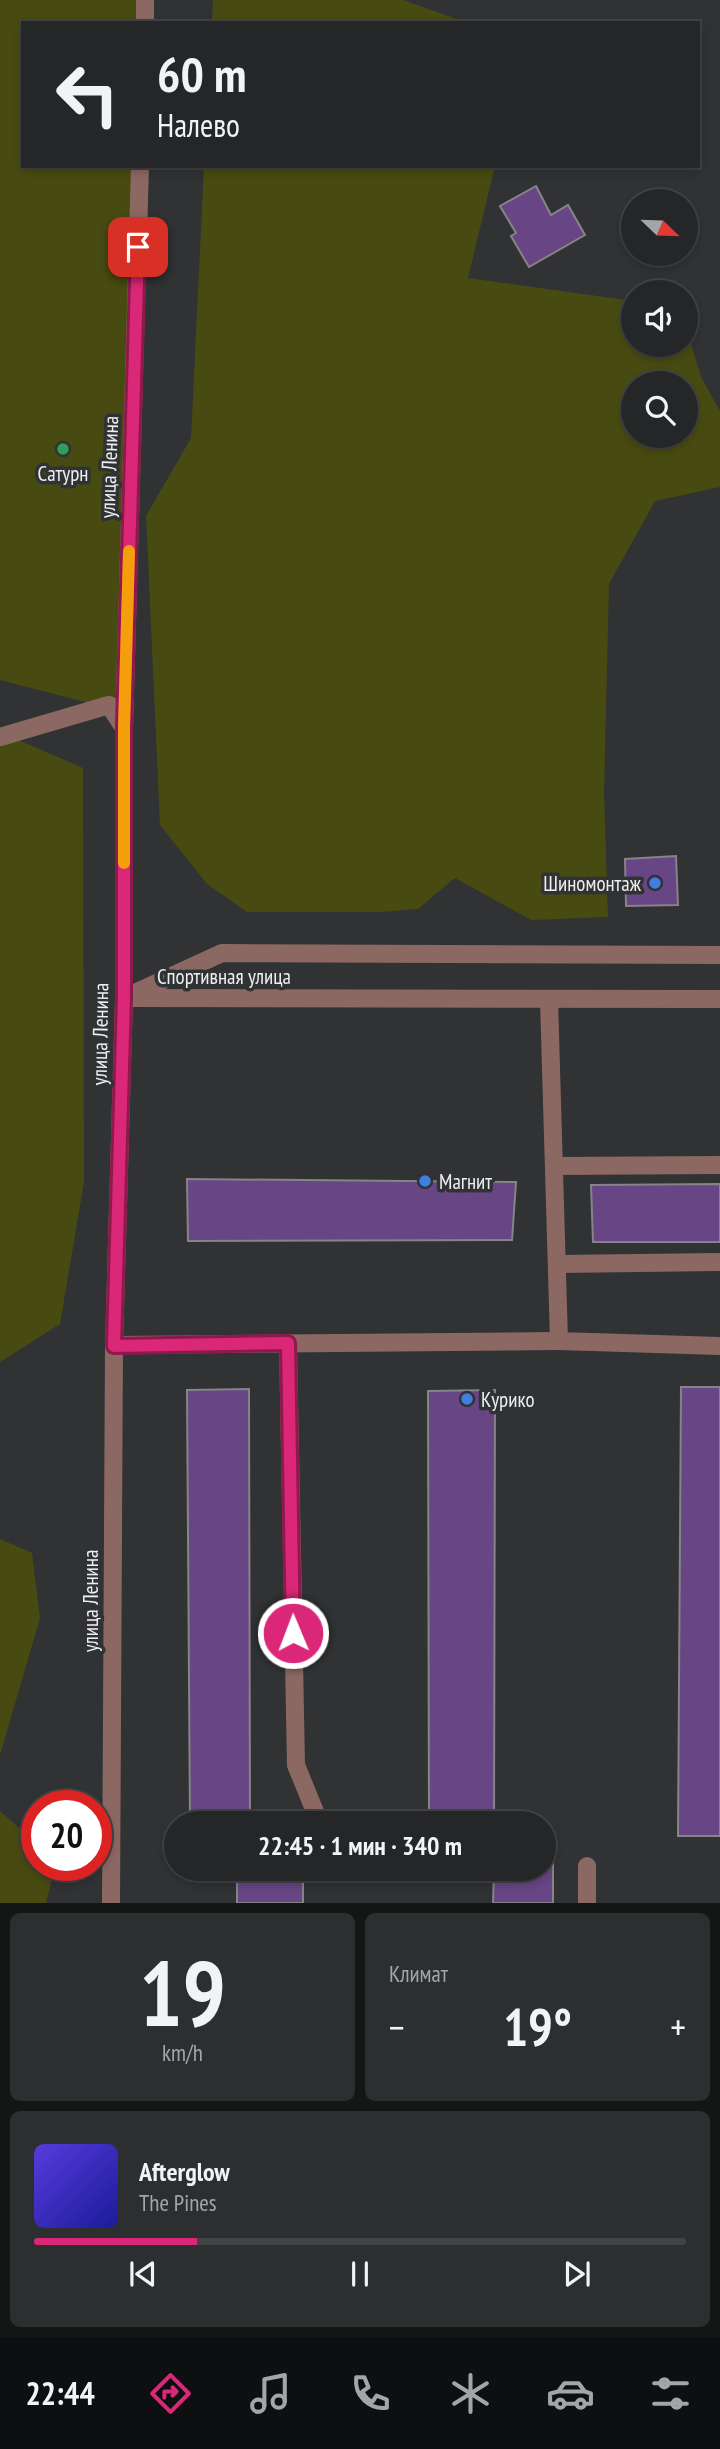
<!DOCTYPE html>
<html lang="ru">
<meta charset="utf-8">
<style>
body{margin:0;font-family:"PT Sans Narrow",sans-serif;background:#2c2e2f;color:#f1f3f6;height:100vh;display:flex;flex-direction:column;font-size:26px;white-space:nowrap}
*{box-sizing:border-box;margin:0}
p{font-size:23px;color:#a3a5a7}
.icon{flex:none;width:38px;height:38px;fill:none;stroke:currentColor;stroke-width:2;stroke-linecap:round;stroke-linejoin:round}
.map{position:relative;height:1903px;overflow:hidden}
.drawer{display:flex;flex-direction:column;gap:10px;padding:10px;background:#141515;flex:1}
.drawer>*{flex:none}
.hud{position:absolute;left:21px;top:21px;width:679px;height:147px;border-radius:0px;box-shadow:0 4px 10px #0003,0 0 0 2px #414344;background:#242627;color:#f1f3f6;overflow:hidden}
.needle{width:46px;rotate:113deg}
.fabs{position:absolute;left:621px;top:189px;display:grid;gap:14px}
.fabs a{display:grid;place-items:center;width:77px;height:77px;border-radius:50%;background:#242627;box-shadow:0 4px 10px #0003,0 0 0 2px #414344;font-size:35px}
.speed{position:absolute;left:21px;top:1790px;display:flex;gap:14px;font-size:35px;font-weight:700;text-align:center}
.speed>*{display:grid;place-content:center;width:91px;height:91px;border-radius:50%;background:#242627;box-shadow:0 4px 10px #0003,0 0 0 2px #414344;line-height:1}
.speed .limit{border:10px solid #d22;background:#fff;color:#111}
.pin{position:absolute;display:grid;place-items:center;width:60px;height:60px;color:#fff;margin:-30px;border-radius:14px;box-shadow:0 4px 10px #0006}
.me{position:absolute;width:77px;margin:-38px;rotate:359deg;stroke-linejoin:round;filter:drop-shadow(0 0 5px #0008)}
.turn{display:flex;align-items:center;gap:24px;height:147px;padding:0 21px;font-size:32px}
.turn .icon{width:91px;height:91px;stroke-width:2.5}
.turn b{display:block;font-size:49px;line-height:60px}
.big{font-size:52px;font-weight:700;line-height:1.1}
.drawer .tile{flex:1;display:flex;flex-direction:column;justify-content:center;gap:10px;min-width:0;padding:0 24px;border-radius:10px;background:#2c2e2f}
.drawer .dial{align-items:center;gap:0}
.dial b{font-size:91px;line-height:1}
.song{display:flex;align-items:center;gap:21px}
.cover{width:84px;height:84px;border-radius:10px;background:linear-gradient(135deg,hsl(250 70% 55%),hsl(240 70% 35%))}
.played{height:7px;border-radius:4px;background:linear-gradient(90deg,#db2777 25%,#414344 25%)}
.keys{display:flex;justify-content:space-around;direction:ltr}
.heat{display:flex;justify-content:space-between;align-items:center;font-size:38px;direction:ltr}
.drawer .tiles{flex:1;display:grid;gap:10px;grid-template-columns:1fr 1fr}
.tile:last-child{grid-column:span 2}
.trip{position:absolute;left:164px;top:1811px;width:392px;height:70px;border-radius:35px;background:#242627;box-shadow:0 4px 10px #0003,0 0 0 2px #414344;font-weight:700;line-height:70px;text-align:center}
.menu{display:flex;height:112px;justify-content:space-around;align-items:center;background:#0e0f10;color:#a3a5a7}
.menu .icon{width:49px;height:49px}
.menu .current{color:#db2777}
.menu b{font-size:32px;color:#f1f3f6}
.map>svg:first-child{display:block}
.green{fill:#484b11;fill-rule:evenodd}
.building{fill:#684584;stroke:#858487;stroke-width:2}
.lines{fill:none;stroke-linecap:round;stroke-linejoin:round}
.minor{stroke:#8c6863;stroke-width:18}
.route-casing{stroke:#8e194d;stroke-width:18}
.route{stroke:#db2777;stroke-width:12}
.slow{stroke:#f59e0b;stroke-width:12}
.leisure-dot{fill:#2e9e5b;stroke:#303234;stroke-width:2.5}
.shop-dot{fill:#3f7fe0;stroke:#303234;stroke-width:2.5}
.labels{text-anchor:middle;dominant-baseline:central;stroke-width:7;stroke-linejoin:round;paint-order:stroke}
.street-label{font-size:21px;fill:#edeef0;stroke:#303234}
.poi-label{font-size:21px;fill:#edeef0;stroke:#303234;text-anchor:start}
</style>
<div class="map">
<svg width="720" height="1903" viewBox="0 0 720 1903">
<rect width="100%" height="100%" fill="#303234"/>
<g class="green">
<path d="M0,0H139V23H23V166H137L116,710L0,680Z"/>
<path d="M213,0H403L468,23H212Z"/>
<path d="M204,166H495L468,278L633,301L634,345H686V327L701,377L720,411V487L655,501L609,584L604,792L608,917L531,920L455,878L418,909L380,912H247L207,884L160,825L146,516L191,438ZM686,383V436H634V383Z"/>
<path d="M0,732L83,768L84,1182L60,1324L0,1362Z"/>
<path d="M0,1539L32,1553L40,1618L0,1755Z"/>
<path d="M0,1811L37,1844V1866H55L46,1903H0Z"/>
</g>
<g class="building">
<path d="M536,186L551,215L568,205L585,235L529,267L511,236L516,233L500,206Z"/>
<path d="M676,856L678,905L626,906L625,859Z"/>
<path d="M187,1179L516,1182L512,1240L188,1241Z"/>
<path d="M720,1184V1242H593L591,1185Z"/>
<path d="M681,1387H720V1836H678Z"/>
<path d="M249,1389L250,1824H190L187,1390Z"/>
<path d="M495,1390L494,1824H429L428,1391Z"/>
<path d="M553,1831V1903H493L494,1869H544V1832Z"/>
<rect x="237" y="1869" width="66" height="34"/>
</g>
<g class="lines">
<g class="minor">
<path d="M145,23V0"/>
<path d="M0,737L109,705L124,728"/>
<path d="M124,998L222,953L720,955"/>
<path d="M131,998L720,999"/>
<path d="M549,1000L559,1341L720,1346"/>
<path d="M554,1166L720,1165"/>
<path d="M557,1264L720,1262"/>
<path d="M288,1344L296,1765L320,1824"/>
<path d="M114,1345L559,1341"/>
<path d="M111,1903L114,1345L124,998V728L140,166"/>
<path d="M587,1903V1866"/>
</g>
</g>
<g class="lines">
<defs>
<path id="route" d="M138,247L124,728V998L114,1346L288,1343L293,1633"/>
</defs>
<use href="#route" class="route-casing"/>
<use href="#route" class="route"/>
<path class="slow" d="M124,863V728L129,551"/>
</g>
<circle class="leisure-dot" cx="63" cy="449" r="7"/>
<g class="shop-dot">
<circle cx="655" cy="883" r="7"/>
<circle cx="425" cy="1181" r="7"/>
<circle cx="467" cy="1399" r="7"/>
</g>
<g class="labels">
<g class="street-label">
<text transform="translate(109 467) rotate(-88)">улица Ленина</text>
<text x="224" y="976">Спортивная улица</text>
<text transform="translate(100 1034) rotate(-89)">улица Ленина</text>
<text transform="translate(90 1601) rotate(-90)">улица Ленина</text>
</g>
<g class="poi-label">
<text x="63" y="473" text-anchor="middle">Сатурн</text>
<text x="641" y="883" text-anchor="end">Шиномонтаж</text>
<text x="439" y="1181">Магнит</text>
<text x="481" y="1399">Курико</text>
</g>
</g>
</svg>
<div class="fabs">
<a><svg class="needle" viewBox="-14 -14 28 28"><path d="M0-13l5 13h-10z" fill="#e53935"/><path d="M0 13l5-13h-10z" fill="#a3a5a7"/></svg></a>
<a><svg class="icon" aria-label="sound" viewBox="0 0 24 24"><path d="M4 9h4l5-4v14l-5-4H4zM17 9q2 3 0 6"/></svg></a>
<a><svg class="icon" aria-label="search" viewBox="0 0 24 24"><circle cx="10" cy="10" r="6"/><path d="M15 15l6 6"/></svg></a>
</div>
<div class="speed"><div class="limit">20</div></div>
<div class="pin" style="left:138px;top:247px;background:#d93025"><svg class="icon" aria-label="arrive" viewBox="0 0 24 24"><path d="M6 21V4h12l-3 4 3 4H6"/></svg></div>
<svg class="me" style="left:293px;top:1633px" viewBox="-20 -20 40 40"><circle r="17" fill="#db2777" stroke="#fff" stroke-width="3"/><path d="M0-11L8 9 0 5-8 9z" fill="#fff"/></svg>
<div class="trip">22:45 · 1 мин · 340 m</div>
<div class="hud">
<div class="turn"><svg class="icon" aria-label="left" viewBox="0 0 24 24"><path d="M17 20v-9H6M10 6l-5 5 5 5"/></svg><div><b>60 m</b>Налево</div></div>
</div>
</div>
<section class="drawer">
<div class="tiles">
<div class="tile dial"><b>19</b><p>km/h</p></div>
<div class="tile"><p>Климат</p>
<div class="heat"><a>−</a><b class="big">19°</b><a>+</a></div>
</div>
<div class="tile">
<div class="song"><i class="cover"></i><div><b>Afterglow</b><p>The Pines</p></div></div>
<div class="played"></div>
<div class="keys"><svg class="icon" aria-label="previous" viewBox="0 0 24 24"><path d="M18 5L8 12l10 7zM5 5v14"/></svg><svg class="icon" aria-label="pause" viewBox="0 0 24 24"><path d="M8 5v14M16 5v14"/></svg><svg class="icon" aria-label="next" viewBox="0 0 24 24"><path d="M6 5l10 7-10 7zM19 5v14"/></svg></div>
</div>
</div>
</section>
<nav class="menu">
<b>22:44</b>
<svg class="icon current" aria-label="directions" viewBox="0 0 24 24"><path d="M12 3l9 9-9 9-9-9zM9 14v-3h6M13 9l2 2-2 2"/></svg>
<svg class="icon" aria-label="music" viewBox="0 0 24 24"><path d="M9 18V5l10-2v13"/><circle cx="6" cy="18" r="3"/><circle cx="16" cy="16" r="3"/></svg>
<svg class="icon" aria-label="phone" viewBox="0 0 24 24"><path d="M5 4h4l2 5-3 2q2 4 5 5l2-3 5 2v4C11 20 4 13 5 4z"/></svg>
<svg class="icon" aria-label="climate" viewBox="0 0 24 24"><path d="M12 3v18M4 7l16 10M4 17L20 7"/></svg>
<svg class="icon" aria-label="car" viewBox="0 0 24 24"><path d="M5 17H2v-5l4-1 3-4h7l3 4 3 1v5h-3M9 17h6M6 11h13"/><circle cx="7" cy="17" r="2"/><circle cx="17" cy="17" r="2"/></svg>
<svg class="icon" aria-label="filters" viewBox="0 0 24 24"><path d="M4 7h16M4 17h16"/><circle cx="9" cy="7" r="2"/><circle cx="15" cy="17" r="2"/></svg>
</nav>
